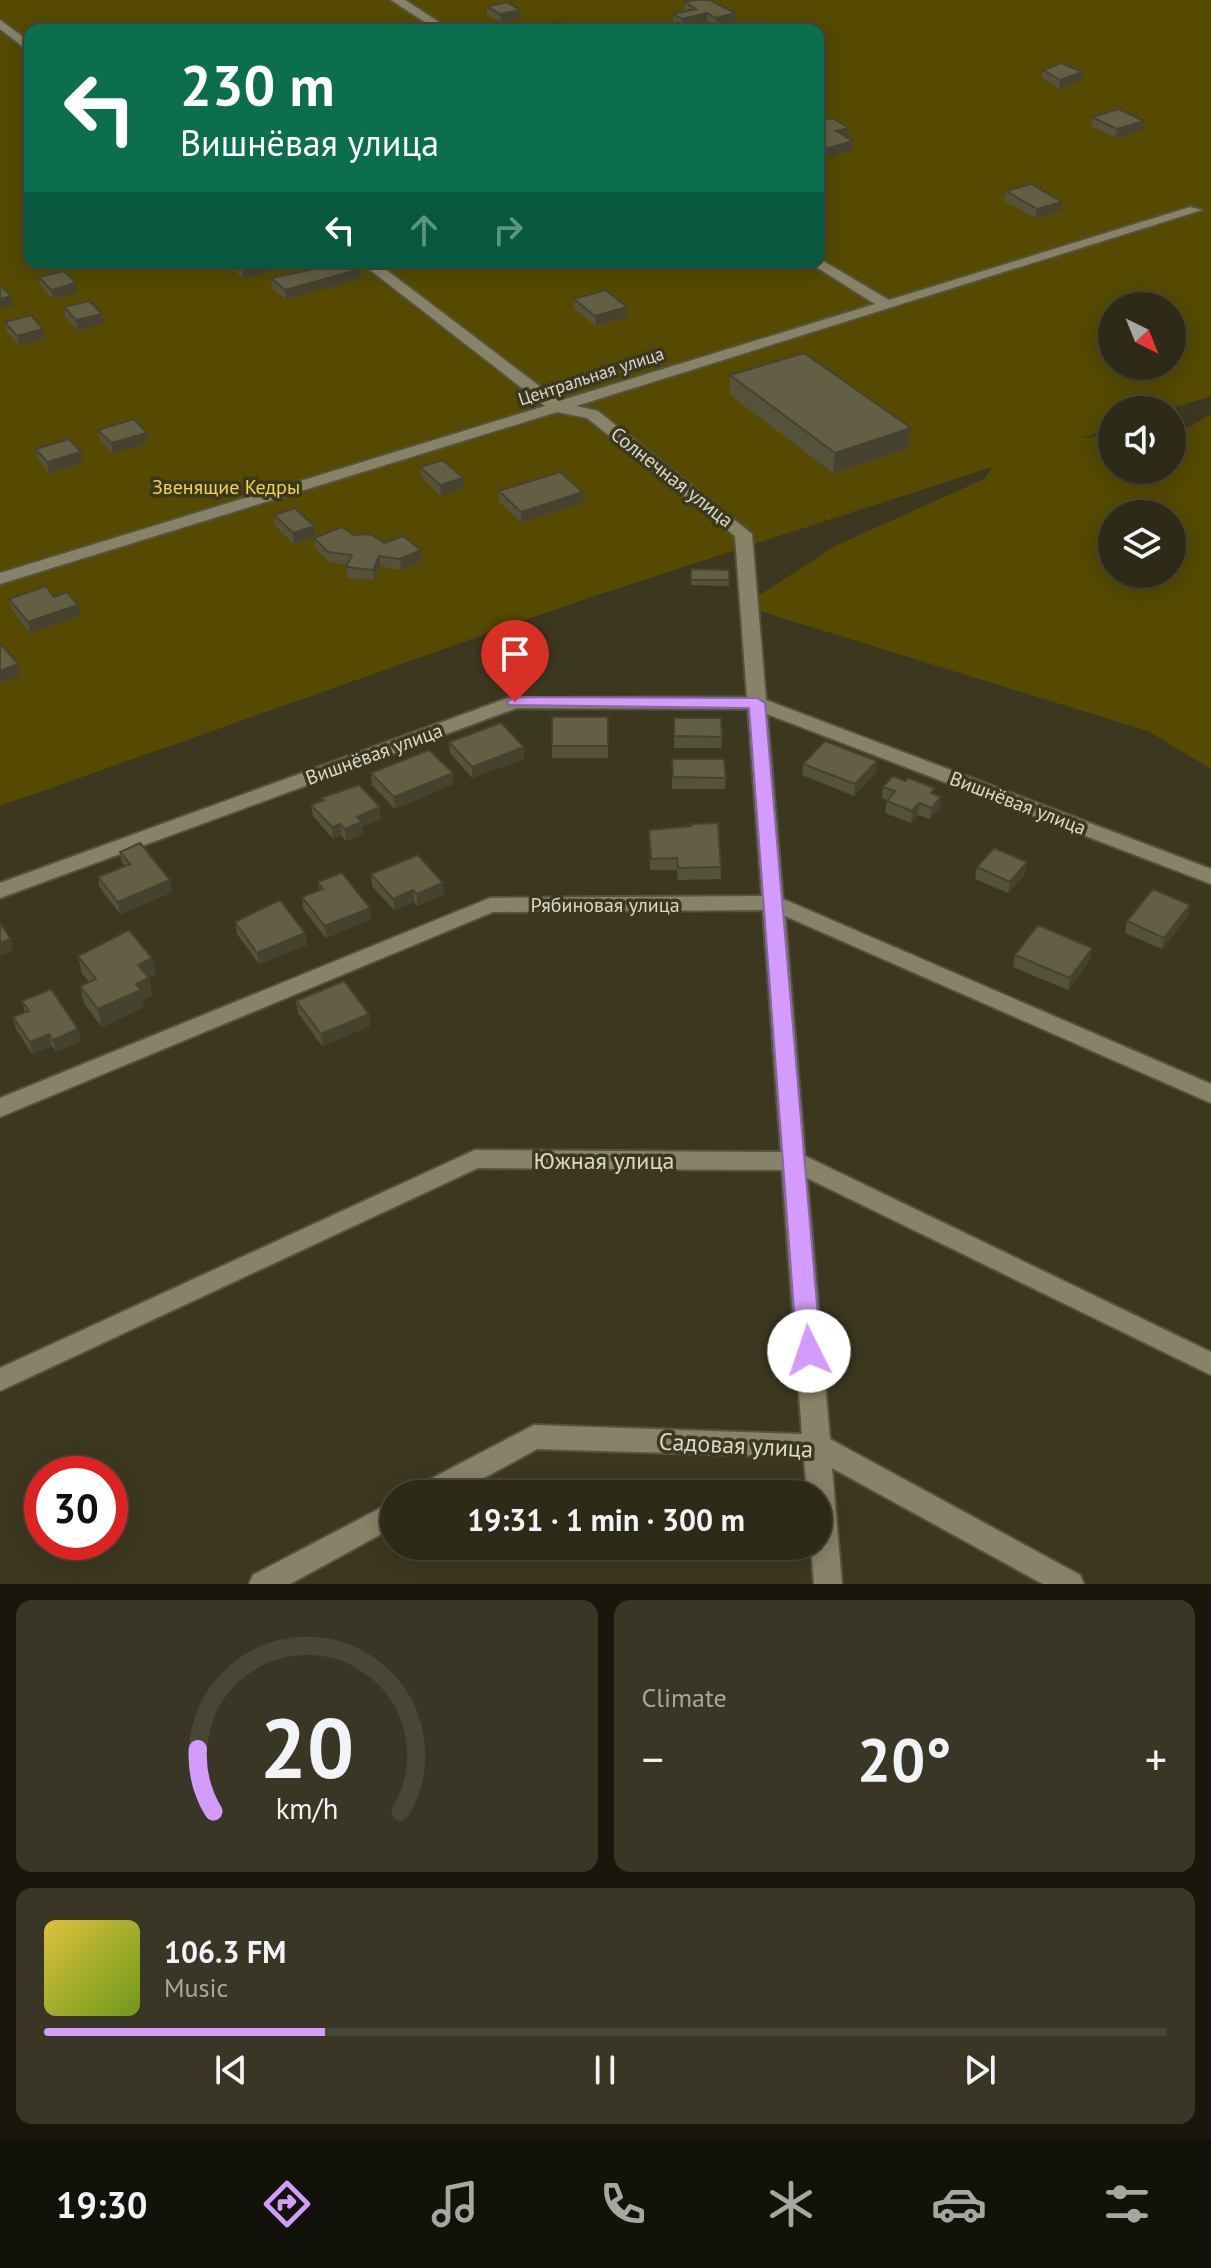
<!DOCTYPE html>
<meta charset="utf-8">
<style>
body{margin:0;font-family:"PT Sans",sans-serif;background:#393625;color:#f1f3f6;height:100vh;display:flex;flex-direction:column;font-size:30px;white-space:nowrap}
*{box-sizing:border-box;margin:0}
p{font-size:26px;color:#a7a7a2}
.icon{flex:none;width:44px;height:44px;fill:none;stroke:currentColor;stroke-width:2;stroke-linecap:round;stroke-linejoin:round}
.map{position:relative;height:1584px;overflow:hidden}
.side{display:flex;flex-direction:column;gap:16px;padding:16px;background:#19170d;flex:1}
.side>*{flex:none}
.guide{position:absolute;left:24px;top:24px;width:800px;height:244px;border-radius:16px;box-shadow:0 4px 20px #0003,0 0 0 2px #484637;background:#0b6e4f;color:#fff;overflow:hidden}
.needle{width:52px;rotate:137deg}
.controls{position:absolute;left:1098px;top:292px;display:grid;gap:16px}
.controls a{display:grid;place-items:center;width:88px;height:88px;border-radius:50%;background:#2d2a18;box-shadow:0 4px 20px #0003,0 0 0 2px #484637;font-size:40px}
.speed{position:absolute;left:24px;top:1456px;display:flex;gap:16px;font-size:40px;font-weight:700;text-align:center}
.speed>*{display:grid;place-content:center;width:104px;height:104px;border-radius:50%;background:#2d2a18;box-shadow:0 4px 20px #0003,0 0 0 2px #484637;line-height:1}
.speed .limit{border:12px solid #d22;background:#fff;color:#111}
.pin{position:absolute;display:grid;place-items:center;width:68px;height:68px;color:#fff;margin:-82px -34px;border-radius:50% 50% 50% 0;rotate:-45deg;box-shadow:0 0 8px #0007}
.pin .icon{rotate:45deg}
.me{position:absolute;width:88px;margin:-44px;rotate:356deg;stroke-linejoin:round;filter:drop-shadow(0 0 6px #0008)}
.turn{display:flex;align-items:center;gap:28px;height:168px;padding:0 24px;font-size:36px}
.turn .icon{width:104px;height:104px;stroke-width:2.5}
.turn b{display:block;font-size:56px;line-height:68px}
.lanes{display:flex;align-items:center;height:76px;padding:0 24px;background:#0003;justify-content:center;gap:40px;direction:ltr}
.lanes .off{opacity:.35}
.big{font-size:60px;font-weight:700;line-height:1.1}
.side .widget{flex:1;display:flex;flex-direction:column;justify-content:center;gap:12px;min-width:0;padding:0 28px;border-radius:16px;background:#393625}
.side .dial{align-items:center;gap:0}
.dial svg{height:208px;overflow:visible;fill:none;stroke:#484637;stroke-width:7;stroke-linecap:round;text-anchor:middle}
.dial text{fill:#f1f3f6;stroke:none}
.song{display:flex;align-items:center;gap:24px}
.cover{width:96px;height:96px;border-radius:12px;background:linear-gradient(135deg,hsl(50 70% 55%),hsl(80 70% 35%))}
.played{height:8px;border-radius:4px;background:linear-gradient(90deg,#d39cfc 25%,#484637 25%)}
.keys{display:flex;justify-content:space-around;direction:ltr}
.heat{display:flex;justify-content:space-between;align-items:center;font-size:44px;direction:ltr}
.side .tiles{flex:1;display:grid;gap:16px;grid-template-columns:1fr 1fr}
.widget:last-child{grid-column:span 2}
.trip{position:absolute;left:380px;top:1480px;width:452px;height:80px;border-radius:40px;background:#2d2a18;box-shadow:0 4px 20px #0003,0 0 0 2px #484637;font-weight:700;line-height:80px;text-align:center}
.tab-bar{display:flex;height:128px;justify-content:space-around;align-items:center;background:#12110a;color:#a7a7a2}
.tab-bar .icon{width:56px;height:56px}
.tab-bar .active{color:#d39cfc}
.tab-bar b{font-size:36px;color:#f1f3f6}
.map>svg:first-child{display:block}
.green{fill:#554a00;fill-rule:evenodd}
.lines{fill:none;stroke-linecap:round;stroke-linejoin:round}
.minor-casing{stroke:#56533e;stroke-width:4}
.minor{fill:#878268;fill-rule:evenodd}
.wall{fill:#55523b}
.shaded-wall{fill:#454230}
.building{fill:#635f45;stroke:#454230;stroke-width:2}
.route{fill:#d39cfc;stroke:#8965a4;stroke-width:2}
.labels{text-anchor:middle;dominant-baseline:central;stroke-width:7;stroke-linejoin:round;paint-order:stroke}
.far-street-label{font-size:18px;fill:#dad8c9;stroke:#3c3820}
.street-label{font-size:20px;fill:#dad8c9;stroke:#3c3820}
.park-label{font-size:20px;fill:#eed645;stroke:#3c3820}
.near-street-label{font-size:24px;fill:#dad8c9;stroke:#3c3820}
</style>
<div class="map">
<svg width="1211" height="1584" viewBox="0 0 1211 1584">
<rect width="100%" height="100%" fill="#3c3820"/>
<path class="green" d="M0,0H1211V396L1167,410H1112V428L1081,438L1112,436V470H1172V431L1186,429L1211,414V769L1148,731L743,606L835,546L984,479L992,467L588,598L0,806ZM30,30H818V262H30ZM1112,306H1172V366H1112ZM1112,514H1172V574H1112Z"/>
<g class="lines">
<defs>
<g id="minor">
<path d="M391,0H405L451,30H437Z"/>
<path d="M0,20L30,42V52L0,29Z"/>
<path d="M1190,207L1202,210L576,406L598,411L752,534L766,700L1211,869V884L767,714L783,899L1211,1084V1103L785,916L805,1156L1211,1352V1375L807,1178L830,1439L1080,1575L1084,1584H1043L832,1468L842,1584H814L811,1546H818V1494H807L804,1457L537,1449L455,1494H415L419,1485L534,1425L802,1434L782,1170L478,1168L0,1391V1368L475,1150L781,1152L763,910L493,912L0,1117V1098L490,898L762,896L748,709L517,708L0,898V883L508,698L747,697L735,536L587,418L557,412L0,584V573L545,406L360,262H376L559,401L875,304L813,265L811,262H818V258L889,300Z"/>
<path d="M394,1501V1527L290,1584H249L253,1575Z"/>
</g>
</defs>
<use href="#minor" class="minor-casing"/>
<use href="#minor" class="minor"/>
</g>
<g class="wall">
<path d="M685,2L735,13V22L716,26L707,21L682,27L673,22V14L684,11Z"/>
<path d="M487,7L520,10V18L501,22L487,15Z"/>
<path d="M1043,70L1083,72L1082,80L1059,89L1042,78Z"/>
<path d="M1092,117L1143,130L1116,138L1091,126Z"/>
<path d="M1006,191L1061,211L1036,218L1004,201Z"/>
<path d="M227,262H307L243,279L227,265Z"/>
<path d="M360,269L361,279L286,299L272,288L271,278Z"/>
<path d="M39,277L78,293L53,299L41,287Z"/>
<path d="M574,299L627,307V317L596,326L574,309Z"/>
<path d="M64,307L102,314L103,324L78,330L65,317Z"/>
<path d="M5,322L45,339L19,345L7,332Z"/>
<path d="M730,375L909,448L833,473L730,395Z"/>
<path d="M98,430L148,443L113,454L100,440Z"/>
<path d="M36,449L83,463L49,473L38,459Z"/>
<path d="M420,467L463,489L441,496L421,477Z"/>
<path d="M499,491L583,503L521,522L499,502Z"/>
<path d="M274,515L314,526L315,537L294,544L275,526Z"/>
<path d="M354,535L384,543L421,550L422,561L401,570L380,566L374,580L347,578V565L329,562L315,548L314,538Z"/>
<path d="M691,569L729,570V586L691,585Z"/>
<path d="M54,597L78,605L80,616L30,633L11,609L9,599Z"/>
<rect x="552" y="717" width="56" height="41"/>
<path d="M674,718L722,737L721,748H674Z"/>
<path d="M449,742L524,747V759L472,778L450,753Z"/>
<path d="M672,759L726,778L725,789H672Z"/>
<path d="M803,764L876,772L854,796L802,775Z"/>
<path d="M371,773H453V784L395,809L372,785Z"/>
<path d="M883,787L934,794L940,808L930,819L918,815L911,823L885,813L887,800L882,798Z"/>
<path d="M321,798L381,819L363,826V834L346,841L341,835L333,839L313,816L311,805L321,801Z"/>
<path d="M649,830L721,867V879L678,880L677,870H650Z"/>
<path d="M120,852L170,880L172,892L120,914L100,888L98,877L125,866L122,863Z"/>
<path d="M1027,862L1025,874L1008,893L975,879L977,867Z"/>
<path d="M371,874L444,894L417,906L414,902L394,910L372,886Z"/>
<path d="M318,882L371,919L326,938L303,909L302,897L319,890Z"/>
<path d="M1188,916L1162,949L1125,933L1127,921Z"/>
<path d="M235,922L305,933L307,945L259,964L237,934Z"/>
<path d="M1092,948L1090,960L1068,990L1013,967L1015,955Z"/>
<path d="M78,956L156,975L149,978L152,996L142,1000L144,1007L102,1027L84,1004L80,986L89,982L82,974Z"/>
<path d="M22,1001L81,1041L56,1052L52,1046L32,1054L16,1029L13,1017L25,1012Z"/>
<path d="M296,1001L369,1014L370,1026L322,1046L298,1013Z"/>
</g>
<g class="shaded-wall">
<path d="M520,10V18L501,22L500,14Z"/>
<path d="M707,13V21L682,27V19Z"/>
<path d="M735,13V22L716,26V18Z"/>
<path d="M1083,72L1082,80L1059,89L1060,80Z"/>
<path d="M1144,121L1143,130L1116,138L1117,129Z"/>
<path d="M849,128V137L835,140L836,131Z"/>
<path d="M853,141V150L818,160V151Z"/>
<path d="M1062,202L1061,211L1036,218L1037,209Z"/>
<path d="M269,262H307L243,279L242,269Z"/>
<path d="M360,269L361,279L286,299L285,290Z"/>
<path d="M76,283L78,293L53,299L51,290Z"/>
<path d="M11,296L13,306L0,309V299Z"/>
<path d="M627,307V317L596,326L595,316Z"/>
<path d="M102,314L103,324L78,330L76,320Z"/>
<path d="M43,329L45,339L19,345L17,336Z"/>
<path d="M911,428L909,448L833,473L835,453Z"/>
<path d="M147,433L148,443L113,454L111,443Z"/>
<path d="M81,452L83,463L49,473L47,462Z"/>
<path d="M463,478V489L441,496L440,485Z"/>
<path d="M583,492V503L521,522V512Z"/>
<path d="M314,526L315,537L294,544L293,533Z"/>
<path d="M421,550L422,561L401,570L400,559Z"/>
<path d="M379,556L380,566L374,580L373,570Z"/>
<path d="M78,605L80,616L30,633L28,622Z"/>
<path d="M18,664L20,676L0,683V671Z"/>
<path d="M524,747V759L472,778V767Z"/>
<path d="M877,761L876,772L854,796L855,784Z"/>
<path d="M453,773V784L395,809L394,797Z"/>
<path d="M941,797L940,808L930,819L932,808Z"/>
<path d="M919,803L918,815L911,823L912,811Z"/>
<path d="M380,807L381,819L363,826V834L346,841L345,829L357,817Z"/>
<path d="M340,824L341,835L333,839L332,827Z"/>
<path d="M1027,862L1025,874L1008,893L1010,882Z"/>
<path d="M170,880L172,892L120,914L118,902Z"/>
<path d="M443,883L444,894L417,906V894Z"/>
<path d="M413,890L414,902L394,910L393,899Z"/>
<path d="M1190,905L1188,916L1162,949L1164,938Z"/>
<path d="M370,908L371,919L326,938L325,926Z"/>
<path d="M305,933L307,945L259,964L257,953Z"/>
<path d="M11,939L13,951L0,956V943Z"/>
<path d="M1092,948L1090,960L1068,990L1070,978Z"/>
<path d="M152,958L156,975L149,978L152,996L142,1000L144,1007L102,1027L98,1009L136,984L138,965Z"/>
<path d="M369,1014L370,1026L322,1046L321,1034Z"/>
<path d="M78,1029L81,1041L56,1052L53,1040Z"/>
<path d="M49,1034L52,1046L32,1054L30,1042Z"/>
</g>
<g class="building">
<path d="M695,0H710L735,13L716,18L707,13L682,19L673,14L696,9L685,2Z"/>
<path d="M507,2L520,10L500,14L487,7Z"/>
<path d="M560,21L574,29L547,30L540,26Z"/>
<path d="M1061,63L1083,72L1060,80L1043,70Z"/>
<path d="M1119,109L1144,121L1117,129L1092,117Z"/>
<path d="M832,118L849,128L836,131L853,141L818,151V120L821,121Z"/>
<path d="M1031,184L1062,202L1037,209L1006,191Z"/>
<path d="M234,262H269L242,269Z"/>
<path d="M346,262H351L360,269L285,290L271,278Z"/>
<path d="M64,271L76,283L51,290L39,277Z"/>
<path d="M0,285L11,296L0,299Z"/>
<path d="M605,290L627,307L595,316L574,299Z"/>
<path d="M89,301L102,314L76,320L64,307Z"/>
<path d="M31,315L43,329L17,336L5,322Z"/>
<path d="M804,353L911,428L835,453L730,375Z"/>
<path d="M134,419L147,433L111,443L98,430Z"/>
<path d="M69,439L81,452L47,462L36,449Z"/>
<path d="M443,460L463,478L440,485L420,467Z"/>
<path d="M560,472L583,492L521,512L499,491Z"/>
<path d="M295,508L314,526L293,533L274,515Z"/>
<path d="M342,527L354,535L370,534L384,543L403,536L421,550L400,559L379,556L373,570L346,567L352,555L328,552L314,538Z"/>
<path d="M691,569L729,570V580H691Z"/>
<path d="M46,586L54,597L67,592L78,605L28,622L9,599Z"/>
<path d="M0,643L18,664L0,671Z"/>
<rect x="552" y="717" width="56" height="29"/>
<path d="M674,718H721L722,737L674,736Z"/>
<path d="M501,723L524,747L472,767L449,742Z"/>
<path d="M825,741L877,761L855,784L803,764Z"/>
<path d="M429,750L453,773L394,797L371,773Z"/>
<path d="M672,759H724L726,778L673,777Z"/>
<path d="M893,776L905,781L908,778L935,788L931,793L941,797L932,808L919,803L912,811L887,801L895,791L883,787Z"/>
<path d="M359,785L380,807L357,817L362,822L345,829L340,824L332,827L311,805L324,800L321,798Z"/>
<path d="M718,823L721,867L678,868L677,858L651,859L649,830L692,826V824Z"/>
<path d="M140,843L170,880L118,902L98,877L130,864L120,852Z"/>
<path d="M994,848L1027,862L1010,882L977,867Z"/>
<path d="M418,855L443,883L417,894L413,890L393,899L371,874Z"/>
<path d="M342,873L370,908L325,926L302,897L323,889L318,882Z"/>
<path d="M1153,889L1190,905L1164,938L1127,921Z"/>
<path d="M280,900L305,933L257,953L235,922Z"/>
<path d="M0,923L11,939L0,943Z"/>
<path d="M1038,925L1092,948L1070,978L1015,955Z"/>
<path d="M129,930L152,958L138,965L149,978L136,984L141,990L98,1009L80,986L96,979L78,956Z"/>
<path d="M344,981L369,1014L321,1034L296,1001Z"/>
<path d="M51,989L78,1029L53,1040L49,1034L30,1042L13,1017L29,1011L22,1001Z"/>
</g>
<path class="route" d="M515,697L757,698L765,703L821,1351L817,1358L809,1360L801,1358L797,1351L749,708L509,705L507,702Z"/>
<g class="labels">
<g class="far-street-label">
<text transform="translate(591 376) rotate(-18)">Центральная улица</text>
</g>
<g class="street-label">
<text transform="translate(672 477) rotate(38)">Солнечная улица</text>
<text transform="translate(374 754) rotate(-20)">Вишнёвая улица</text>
<text transform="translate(1018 803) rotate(21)">Вишнёвая улица</text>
<text x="605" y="905">Рябиновая улица</text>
</g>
<g class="park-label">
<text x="226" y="487">Звенящие Кедры</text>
</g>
<g class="near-street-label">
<text x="604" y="1160">Южная улица</text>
<text transform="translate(736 1445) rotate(3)">Садовая улица</text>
</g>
</g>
</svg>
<div class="controls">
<a><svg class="needle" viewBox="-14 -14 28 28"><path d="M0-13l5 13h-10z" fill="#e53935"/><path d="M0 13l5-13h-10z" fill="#a7a7a2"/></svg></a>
<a><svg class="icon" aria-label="sound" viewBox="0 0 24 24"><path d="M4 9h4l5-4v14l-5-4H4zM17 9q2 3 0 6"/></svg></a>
<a><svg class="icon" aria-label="layers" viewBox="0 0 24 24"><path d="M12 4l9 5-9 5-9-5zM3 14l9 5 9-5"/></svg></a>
</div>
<div class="speed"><div class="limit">30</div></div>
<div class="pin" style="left:515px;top:702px;background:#d93025"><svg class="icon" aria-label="arrive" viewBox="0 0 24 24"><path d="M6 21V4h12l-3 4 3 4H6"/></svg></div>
<svg class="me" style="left:809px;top:1351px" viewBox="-20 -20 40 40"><circle r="19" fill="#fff"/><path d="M0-13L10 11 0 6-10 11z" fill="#d39cfc"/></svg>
<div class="trip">19:31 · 1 min · 300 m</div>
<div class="guide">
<div class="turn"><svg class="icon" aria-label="left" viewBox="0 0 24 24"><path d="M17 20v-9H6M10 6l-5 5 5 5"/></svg><div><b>230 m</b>Вишнёвая улица</div></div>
<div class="lanes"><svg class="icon" aria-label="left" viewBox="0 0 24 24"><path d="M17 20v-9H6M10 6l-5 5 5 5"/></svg><svg class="icon off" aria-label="ahead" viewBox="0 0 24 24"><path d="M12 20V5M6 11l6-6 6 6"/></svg><svg class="icon off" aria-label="right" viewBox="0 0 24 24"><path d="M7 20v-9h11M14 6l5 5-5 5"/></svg></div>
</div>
</div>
<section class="side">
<div class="tiles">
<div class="widget dial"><svg viewBox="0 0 100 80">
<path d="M14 69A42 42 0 1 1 86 69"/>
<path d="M14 69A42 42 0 0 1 8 45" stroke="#d39cfc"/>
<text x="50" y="56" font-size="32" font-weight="700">20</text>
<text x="50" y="72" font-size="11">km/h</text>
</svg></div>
<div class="widget"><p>Climate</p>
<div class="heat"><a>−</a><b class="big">20°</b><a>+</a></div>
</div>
<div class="widget">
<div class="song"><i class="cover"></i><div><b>106.3 FM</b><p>Music</p></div></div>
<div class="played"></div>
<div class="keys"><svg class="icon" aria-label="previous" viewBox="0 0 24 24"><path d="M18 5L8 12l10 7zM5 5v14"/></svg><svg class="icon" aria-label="pause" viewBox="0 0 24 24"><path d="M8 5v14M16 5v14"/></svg><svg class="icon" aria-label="next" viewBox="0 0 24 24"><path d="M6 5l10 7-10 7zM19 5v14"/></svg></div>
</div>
</div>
</section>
<nav class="tab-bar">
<b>19:30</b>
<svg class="icon active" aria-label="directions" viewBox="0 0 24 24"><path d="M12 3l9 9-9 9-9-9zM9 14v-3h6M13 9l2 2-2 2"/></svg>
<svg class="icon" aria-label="music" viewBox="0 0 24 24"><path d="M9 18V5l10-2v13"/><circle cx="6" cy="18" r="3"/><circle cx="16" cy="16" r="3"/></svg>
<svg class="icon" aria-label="phone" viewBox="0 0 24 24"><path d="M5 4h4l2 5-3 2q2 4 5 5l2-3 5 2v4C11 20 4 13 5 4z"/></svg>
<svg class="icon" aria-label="climate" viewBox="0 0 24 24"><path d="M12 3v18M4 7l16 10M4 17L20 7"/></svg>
<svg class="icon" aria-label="car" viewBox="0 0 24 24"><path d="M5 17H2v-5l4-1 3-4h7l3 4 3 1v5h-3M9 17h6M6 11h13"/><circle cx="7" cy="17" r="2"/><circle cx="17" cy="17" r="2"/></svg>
<svg class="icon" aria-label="filters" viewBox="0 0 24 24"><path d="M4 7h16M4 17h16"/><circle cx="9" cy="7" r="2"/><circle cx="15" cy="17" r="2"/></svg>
</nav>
